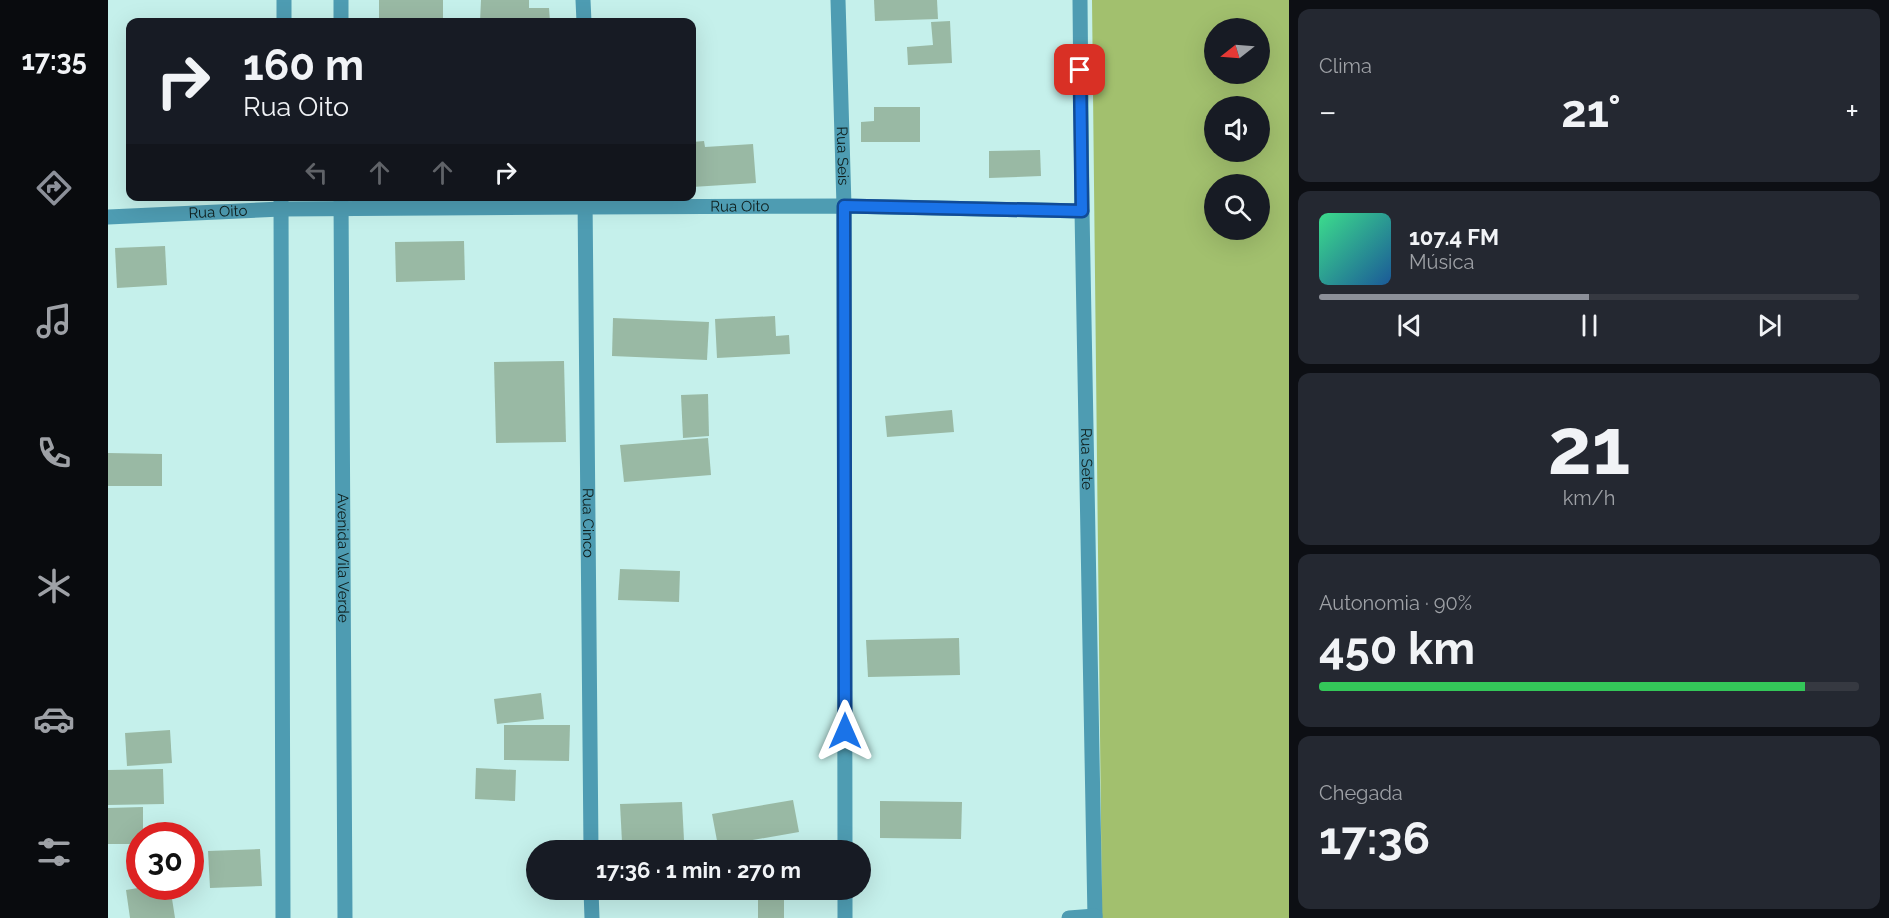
<!DOCTYPE html>
<html lang="pt">
<meta charset="utf-8">
<style>
body{margin:0;font-family:Raleway,sans-serif;background:#242831;color:#f1f3f6;height:100vh;display:flex;flex-direction:column;font-size:22px;white-space:nowrap}
*{box-sizing:border-box;margin:0}
p{font-size:20px;color:#9ea1a6}
.icon{flex:none;width:33px;height:33px;fill:none;stroke:currentColor;stroke-width:2;stroke-linecap:round;stroke-linejoin:round}
.map{position:relative;flex:1;overflow:hidden}
.drawer{display:flex;flex-direction:column;gap:9px;padding:9px;background:#0d0f14;width:600px}
.drawer>*{flex:none}
.hud{position:absolute;left:18px;top:18px;width:570px;height:183px;border-radius:12px;box-shadow:0 6px 24px #0002;background:#171b24;color:#f1f3f6;overflow:hidden}
.needle{width:39px;rotate:253deg}
.controls{position:absolute;left:1096px;top:18px;display:grid;gap:12px}
.controls a{display:grid;place-items:center;width:66px;height:66px;border-radius:50%;background:#171b24;box-shadow:0 6px 24px #0002;font-size:30px}
.speed{position:absolute;left:18px;top:822px;display:flex;gap:12px;font-size:30px;font-weight:700;text-align:center}
.speed>*{display:grid;place-content:center;width:78px;height:78px;border-radius:50%;background:#171b24;box-shadow:0 6px 24px #0002;line-height:1}
.speed .limit{border:9px solid #d22;background:#fff;color:#111}
.pin{position:absolute;display:grid;place-items:center;width:51px;height:51px;color:#fff;margin:-26px;border-radius:12px;box-shadow:0 3px 9px #0006}
.me{position:absolute;width:66px;margin:-33px;rotate:0deg;stroke-linejoin:round;filter:drop-shadow(0 0 4px #0008)}
.turn{display:flex;align-items:center;gap:21px;height:126px;padding:0 18px;font-size:27px}
.turn .icon{width:78px;height:78px;stroke-width:2.5}
.turn b{display:block;font-size:42px;line-height:51px}
.lanes{display:flex;align-items:center;height:57px;padding:0 18px;background:#0003;justify-content:center;gap:30px;direction:ltr}
.lanes .off{opacity:.35}
.big{font-size:45px;font-weight:700;line-height:1.1}
.drawer .widget{flex:1;display:flex;flex-direction:column;justify-content:center;gap:9px;min-width:0;padding:0 21px;border-radius:12px;background:#242831}
.drawer .dial{align-items:center;gap:0}
.dial b{font-size:78px;line-height:1}
.song{display:flex;align-items:center;gap:18px}
.cover{width:72px;height:72px;border-radius:9px;background:linear-gradient(135deg,hsl(150 70% 55%),hsl(210 70% 35%))}
.played{height:6px;border-radius:3px;background:linear-gradient(90deg,#8c9099 50%,#363941 50%)}
.keys{display:flex;justify-content:space-around;direction:ltr}
.heat{display:flex;justify-content:space-between;align-items:center;font-size:33px;direction:ltr}
.charge{height:9px;border-radius:4px;background:linear-gradient(90deg,#34c759 90%,#363941 0)}
.trip{position:absolute;left:418px;top:840px;width:345px;height:60px;border-radius:30px;background:#171b24;box-shadow:0 6px 24px #0002;font-weight:700;line-height:60px;text-align:center}
main{display:flex;flex:1;min-height:0}
.menu{display:flex;flex-direction:column;width:108px;justify-content:space-around;align-items:center;background:#090b0e;color:#9ea1a6}
.menu .icon{width:42px;height:42px}
.menu .active{color:#8c9099}
.menu b{font-size:27px;color:#f1f3f6}
.map>svg:first-child{display:block}
.green{fill:#a2c06e;fill-rule:evenodd}
.building{fill:#99b9a4}
.lines{fill:none;stroke-linecap:round;stroke-linejoin:round}
.street{stroke:#4e9cb2;stroke-width:15}
.route-casing{stroke:#114b97;stroke-width:15}
.route{stroke:#1a73e8;stroke-width:10}
.labels{text-anchor:middle;dominant-baseline:central;stroke-width:4.5;stroke-linejoin:round;paint-order:stroke}
.street-label{font-size:15px;fill:#0e1e1c;stroke:#c5f0eb}
</style>
<main>
<nav class="menu">
<b>17:35</b>
<svg class="icon active" aria-label="directions" viewBox="0 0 24 24"><path d="M12 3l9 9-9 9-9-9zM9 14v-3h6M13 9l2 2-2 2"/></svg>
<svg class="icon" aria-label="music" viewBox="0 0 24 24"><path d="M9 18V5l10-2v13"/><circle cx="6" cy="18" r="3"/><circle cx="16" cy="16" r="3"/></svg>
<svg class="icon" aria-label="phone" viewBox="0 0 24 24"><path d="M5 4h4l2 5-3 2q2 4 5 5l2-3 5 2v4C11 20 4 13 5 4z"/></svg>
<svg class="icon" aria-label="climate" viewBox="0 0 24 24"><path d="M12 3v18M4 7l16 10M4 17L20 7"/></svg>
<svg class="icon" aria-label="car" viewBox="0 0 24 24"><path d="M5 17H2v-5l4-1 3-4h7l3 4 3 1v5h-3M9 17h6M6 11h13"/><circle cx="7" cy="17" r="2"/><circle cx="17" cy="17" r="2"/></svg>
<svg class="icon" aria-label="filters" viewBox="0 0 24 24"><path d="M4 7h16M4 17h16"/><circle cx="9" cy="7" r="2"/><circle cx="15" cy="17" r="2"/></svg>
</nav>
<div class="map">
<svg width="1181" height="918" viewBox="0 0 1181 918">
<rect width="100%" height="100%" fill="#c5f0eb"/>
<path class="green" d="M984,0H1181V918H994ZM1107,28H1152V74H1107ZM1107,106H1152V152H1107ZM1107,184H1152V230H1107Z"/>
<g class="building">
<rect x="271" y="0" width="64" height="22"/>
<path d="M373,0H421V8H441L442,22H372Z"/>
<path d="M766,0H829L830,19L767,21Z"/>
<path d="M842,21L844,63L800,65L799,47L825,45L823,22Z"/>
<path d="M766,107H812V142H753V122L766,121Z"/>
<path d="M596,141L597,147L645,144L648,183L584,187V142Z"/>
<path d="M932,150L933,176L881,178V151Z"/>
<path d="M356,241L357,280L288,282L287,242Z"/>
<path d="M57,246L59,285L9,288L7,248Z"/>
<path d="M667,316L668,336L681,335L682,354L609,358L607,319Z"/>
<path d="M505,318L601,322L599,360L504,356Z"/>
<path d="M456,361L458,442L388,443L386,362Z"/>
<path d="M600,394L601,436L575,438L573,395Z"/>
<path d="M844,410L846,432L779,437L777,416Z"/>
<path d="M600,438L603,475L516,482L512,445Z"/>
<path d="M0,453L54,454V486H0Z"/>
<path d="M512,569L572,571L571,602L510,600Z"/>
<path d="M851,638L852,675L760,677L758,640Z"/>
<path d="M433,693L436,719L389,724L386,699Z"/>
<path d="M396,725H462L461,761L396,760Z"/>
<path d="M62,730L64,763L19,766L17,733Z"/>
<path d="M368,768L408,770L407,801L367,799Z"/>
<path d="M55,769L56,804L0,805V770Z"/>
<path d="M685,800L691,832L610,846L604,814Z"/>
<path d="M772,801L854,802L853,839L772,838Z"/>
<path d="M574,802L576,840L514,842L512,804Z"/>
<path d="M35,807V836H32V844H0V808Z"/>
<path d="M152,849L154,886L102,888L100,851Z"/>
<path d="M42,886H62L67,918H22L18,890Z"/>
<rect x="650" y="890" width="26" height="28"/>
</g>
<g class="lines">
<g class="street">
<path d="M233,0V22"/>
<path d="M475,0L476,22"/>
<path id="s1" d="M730,0L736,206L737,850"/>
<path id="s2" d="M972,0L974,211L987,918"/>
<path d="M176,22V0"/>
<path d="M173,196L175,918"/>
<path id="s3" d="M233,196L237,918"/>
<path id="s4" d="M477,196L483,850"/>
<path id="s5" d="M0,217L173,209L477,207L736,206L974,211"/>
<path d="M483,890L484,918"/>
<path d="M737,890V918"/>
<path d="M961,918L987,916"/>
</g>
</g>
<g class="lines">
<defs>
<path id="route" d="M737,731L736,206L974,211L972,70"/>
</defs>
<use href="#route" class="route-casing"/>
<use href="#route" class="route"/>
</g>
<g class="labels">
<g class="street-label">
<text stroke="none"><textPath href="#s1" startOffset="156">Rua Seis</textPath></text>
<text stroke="none"><textPath href="#s5" startOffset="632">Rua Oito</textPath></text>
<text stroke="none"><textPath href="#s5" startOffset="110">Rua Oito</textPath></text>
<text stroke="none"><textPath href="#s2" startOffset="459">Rua Sete</textPath></text>
<text stroke="none"><textPath href="#s4" startOffset="327">Rua Cinco</textPath></text>
<text stroke="none"><textPath href="#s3" startOffset="362">Avenida Vila Verde</textPath></text>
</g>
</g>
</svg>
<div class="controls">
<a><svg class="needle" viewBox="-14 -14 28 28"><path d="M0-13l5 13h-10z" fill="#e53935"/><path d="M0 13l5-13h-10z" fill="#9ea1a6"/></svg></a>
<a><svg class="icon" aria-label="sound" viewBox="0 0 24 24"><path d="M4 9h4l5-4v14l-5-4H4zM17 9q2 3 0 6"/></svg></a>
<a><svg class="icon" aria-label="search" viewBox="0 0 24 24"><circle cx="10" cy="10" r="6"/><path d="M15 15l6 6"/></svg></a>
</div>
<div class="speed"><div class="limit">30</div></div>
<div class="pin" style="left:972px;top:70px;background:#d93025"><svg class="icon" aria-label="arrive" viewBox="0 0 24 24"><path d="M6 21V4h12l-3 4 3 4H6"/></svg></div>
<svg class="me" style="left:737px;top:731px" viewBox="-20 -20 40 40"><path d="M0-17L14 15 0 8-14 15z" fill="#1a73e8" stroke="#fff" stroke-width="4"/></svg>
<div class="trip">17:36 · 1 min · 270 m</div>
<div class="hud">
<div class="turn"><svg class="icon" aria-label="right" viewBox="0 0 24 24"><path d="M7 20v-9h11M14 6l5 5-5 5"/></svg><div><b>160 m</b>Rua Oito</div></div>
<div class="lanes"><svg class="icon off" aria-label="left" viewBox="0 0 24 24"><path d="M17 20v-9H6M10 6l-5 5 5 5"/></svg><svg class="icon off" aria-label="ahead" viewBox="0 0 24 24"><path d="M12 20V5M6 11l6-6 6 6"/></svg><svg class="icon off" aria-label="ahead" viewBox="0 0 24 24"><path d="M12 20V5M6 11l6-6 6 6"/></svg><svg class="icon" aria-label="right" viewBox="0 0 24 24"><path d="M7 20v-9h11M14 6l5 5-5 5"/></svg></div>
</div>
</div>
<section class="drawer">
<div class="widget"><p>Clima</p>
<div class="heat"><a>−</a><b class="big">21°</b><a>+</a></div>
</div>
<div class="widget">
<div class="song"><i class="cover"></i><div><b>107.4 FM</b><p>Música</p></div></div>
<div class="played"></div>
<div class="keys"><svg class="icon" aria-label="previous" viewBox="0 0 24 24"><path d="M18 5L8 12l10 7zM5 5v14"/></svg><svg class="icon" aria-label="pause" viewBox="0 0 24 24"><path d="M8 5v14M16 5v14"/></svg><svg class="icon" aria-label="next" viewBox="0 0 24 24"><path d="M6 5l10 7-10 7zM19 5v14"/></svg></div>
</div>
<div class="widget dial"><b>21</b><p>km/h</p></div>
<div class="widget"><p>Autonomia · 90%</p><b class="big">450 km</b><div class="charge"></div></div>
<div class="widget"><p>Chegada</p><b class="big">17:36</b></div>
</section>
</main>
